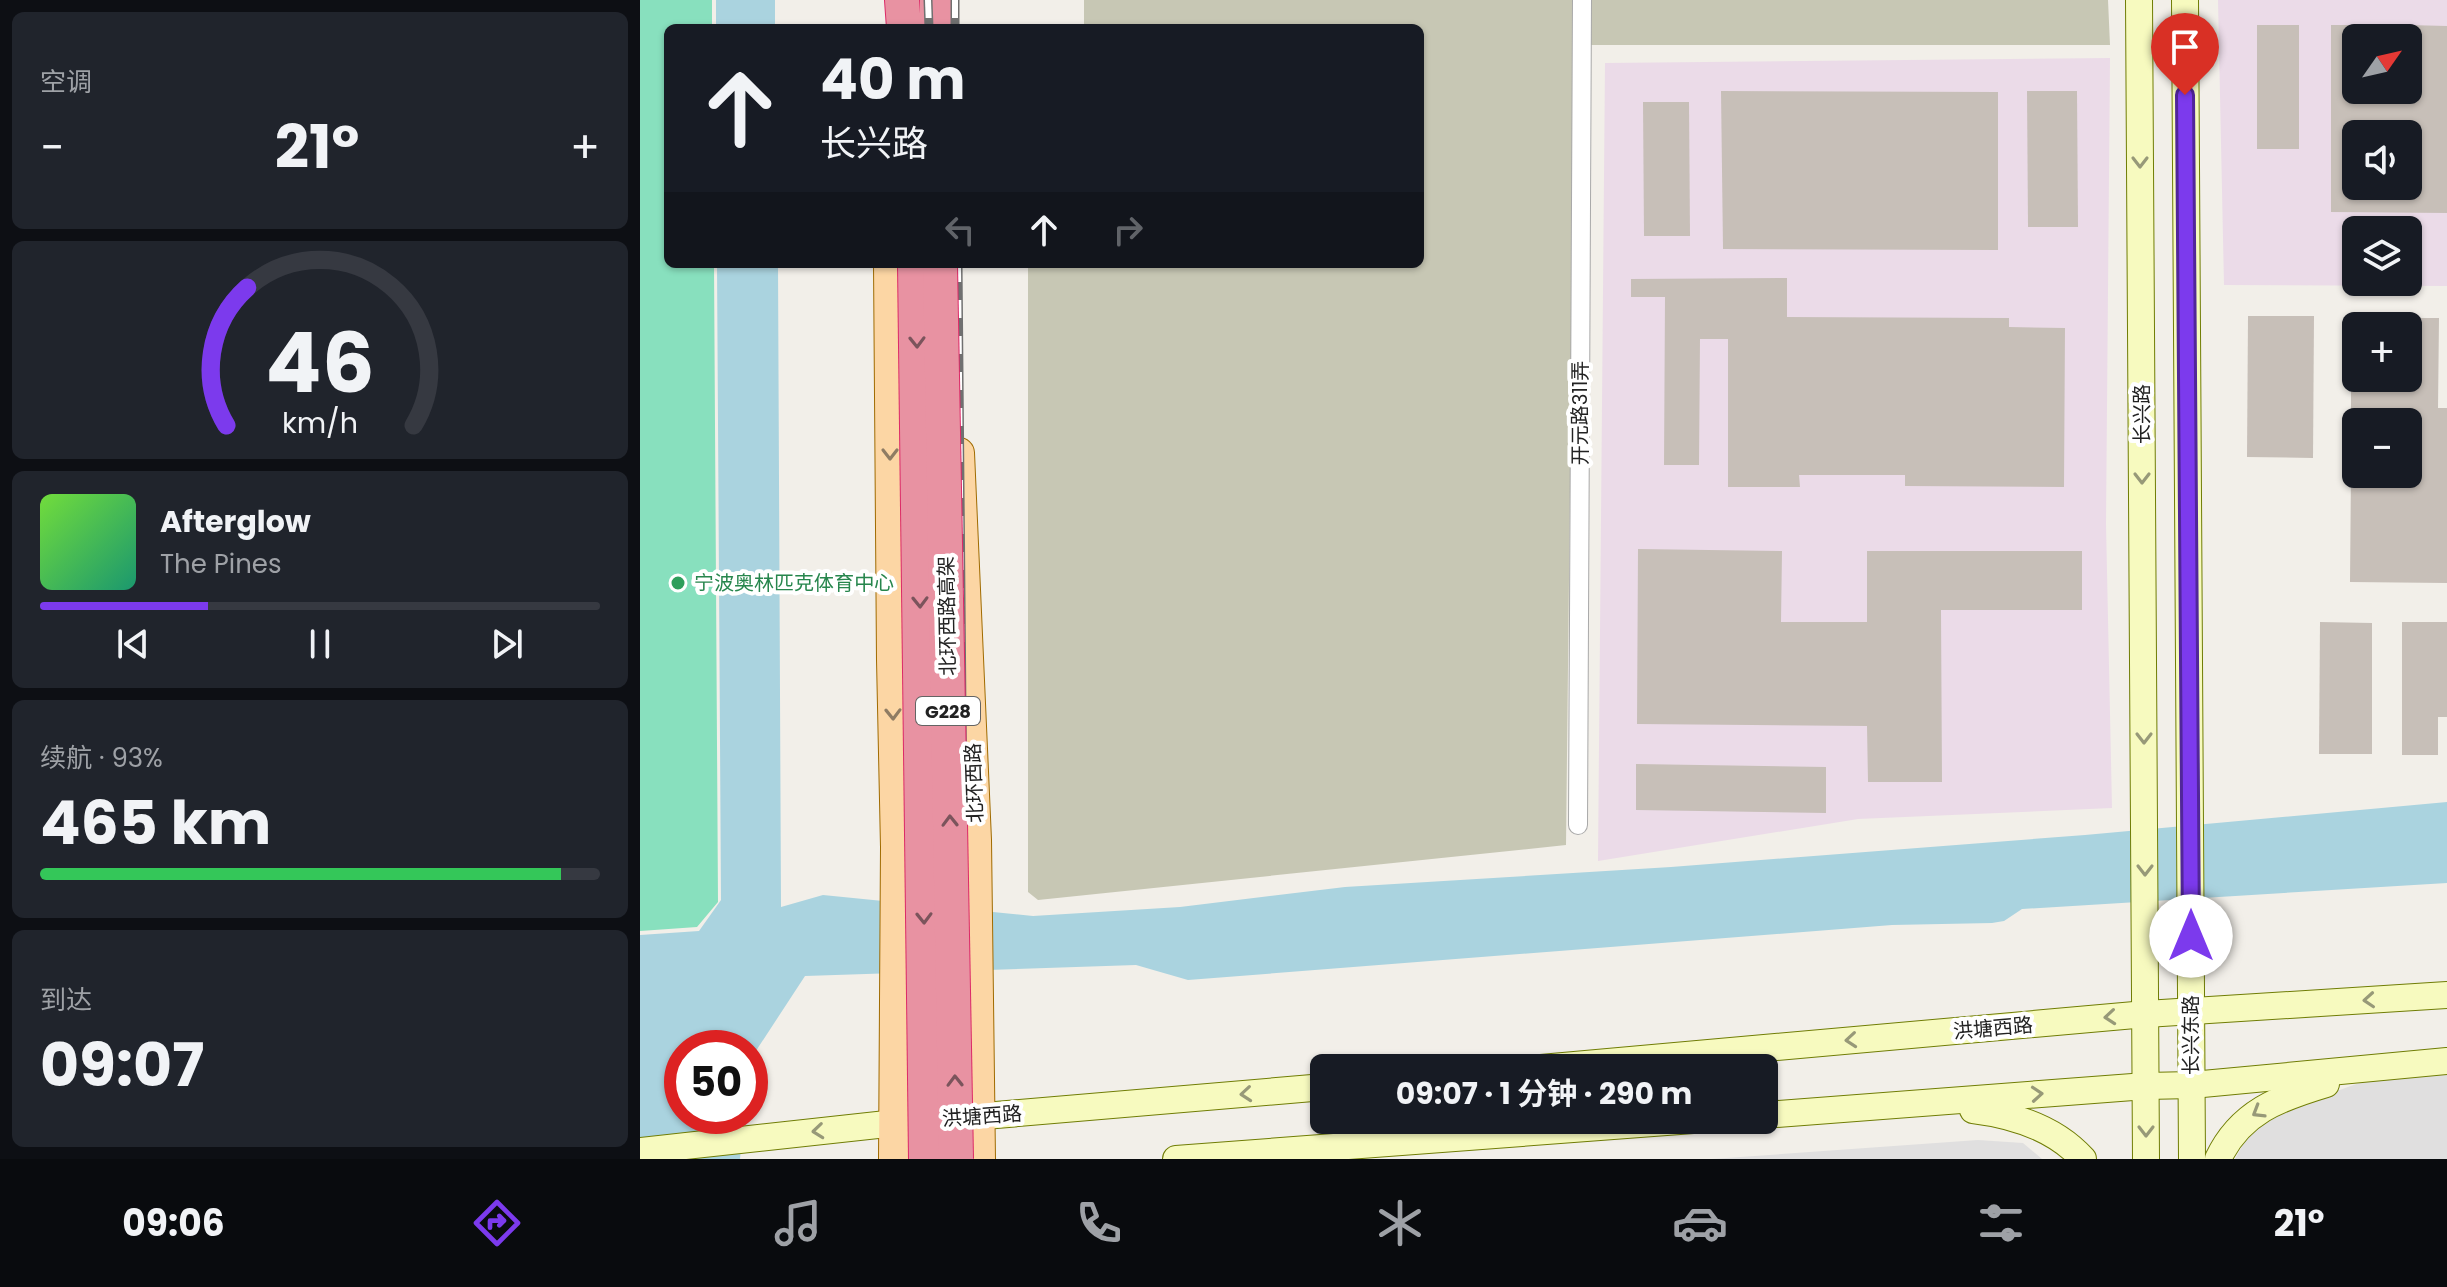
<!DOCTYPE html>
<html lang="zh">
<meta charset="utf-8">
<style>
body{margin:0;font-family:Poppins,"Noto Sans SC",sans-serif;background:#20242c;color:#f1f3f6;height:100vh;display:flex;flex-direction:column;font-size:30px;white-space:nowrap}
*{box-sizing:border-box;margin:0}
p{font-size:26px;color:#9ea1a6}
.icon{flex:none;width:44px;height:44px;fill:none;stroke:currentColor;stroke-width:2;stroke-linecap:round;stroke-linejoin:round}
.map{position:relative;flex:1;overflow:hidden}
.side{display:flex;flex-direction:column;gap:12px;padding:12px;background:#0d0f14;width:640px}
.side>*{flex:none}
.guide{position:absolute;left:24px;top:24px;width:760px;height:244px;border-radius:12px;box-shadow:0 2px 6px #0004;background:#171b24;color:#f1f3f6;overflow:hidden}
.needle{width:52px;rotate:56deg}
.buttons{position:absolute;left:1702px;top:24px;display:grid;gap:16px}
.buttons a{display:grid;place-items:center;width:80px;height:80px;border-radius:12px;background:#171b24;box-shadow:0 2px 6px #0004;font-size:40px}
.speed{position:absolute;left:24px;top:1030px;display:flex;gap:16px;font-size:40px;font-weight:700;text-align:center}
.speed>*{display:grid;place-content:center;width:104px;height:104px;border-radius:50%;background:#171b24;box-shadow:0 2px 6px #0004;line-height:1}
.speed .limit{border:12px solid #d22;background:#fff;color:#111}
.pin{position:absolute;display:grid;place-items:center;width:68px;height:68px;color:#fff;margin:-82px -34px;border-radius:50% 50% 50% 0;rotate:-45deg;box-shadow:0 0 8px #0007}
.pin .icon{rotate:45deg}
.me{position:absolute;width:88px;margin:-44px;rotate:0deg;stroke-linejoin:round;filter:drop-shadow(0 0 6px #0008)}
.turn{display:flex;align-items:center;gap:28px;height:168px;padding:0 24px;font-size:36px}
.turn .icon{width:104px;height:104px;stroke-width:2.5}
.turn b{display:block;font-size:56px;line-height:68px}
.lanes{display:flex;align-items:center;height:76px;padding:0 24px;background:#0003;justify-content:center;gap:40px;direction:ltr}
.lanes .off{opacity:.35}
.big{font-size:60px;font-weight:700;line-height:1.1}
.side .tile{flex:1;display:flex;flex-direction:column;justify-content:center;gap:12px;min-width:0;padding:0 28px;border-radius:12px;background:#20242c}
.side .dial{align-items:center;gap:0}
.dial svg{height:208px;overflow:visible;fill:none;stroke:#363941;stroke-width:7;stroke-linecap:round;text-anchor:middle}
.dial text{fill:#f1f3f6;stroke:none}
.song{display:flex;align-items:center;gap:24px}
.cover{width:96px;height:96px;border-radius:12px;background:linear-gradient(135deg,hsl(100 70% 55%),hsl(160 70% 35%))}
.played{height:8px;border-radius:4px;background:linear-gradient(90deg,#7c3aed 30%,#363941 30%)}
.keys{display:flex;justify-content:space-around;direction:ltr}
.heat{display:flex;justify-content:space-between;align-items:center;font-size:44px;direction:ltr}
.charge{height:12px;border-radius:6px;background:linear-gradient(90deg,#34c759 93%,#363941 0)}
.trip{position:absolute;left:670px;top:1054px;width:468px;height:80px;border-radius:12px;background:#171b24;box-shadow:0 2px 6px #0004;font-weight:700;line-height:80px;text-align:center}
.dock{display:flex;height:128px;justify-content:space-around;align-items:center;background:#090b0e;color:#9ea1a6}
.dock .icon{width:56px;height:56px}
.dock .on{color:#7c3aed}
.dock b{font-size:36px;color:#f1f3f6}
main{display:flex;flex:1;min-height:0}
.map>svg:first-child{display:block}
.residential{fill:#e0dfdf}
.industrial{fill:#ebdbe8;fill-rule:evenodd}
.construction{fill:#c7c7b4}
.pitch{fill:#88e0be}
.water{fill:#aad3df}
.building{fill:#c7bfb8;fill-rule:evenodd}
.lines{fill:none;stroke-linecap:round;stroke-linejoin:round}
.street-casing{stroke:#a9a9a9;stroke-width:20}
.secondary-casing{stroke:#707d05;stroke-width:28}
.primary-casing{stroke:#a06b00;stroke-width:32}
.highway-casing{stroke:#dc2a67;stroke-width:36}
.street{stroke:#fff;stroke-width:18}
.secondary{stroke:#f7fabf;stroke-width:26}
.primary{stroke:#fcd6a4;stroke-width:30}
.highway{stroke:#e892a2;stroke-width:34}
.rail-casing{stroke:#707070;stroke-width:9}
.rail{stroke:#fff;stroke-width:6;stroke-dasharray:18;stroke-linecap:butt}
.highway-bridge-casing{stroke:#dc2a67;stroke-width:36;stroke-linecap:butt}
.highway-bridge{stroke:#e892a2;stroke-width:34}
.oneway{stroke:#979978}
.oneway2{stroke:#7b545c}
.oneway3{stroke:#8f7c63}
.route-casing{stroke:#51269a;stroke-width:20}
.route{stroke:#7c3aed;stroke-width:14}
.leisure-dot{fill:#2e9e5b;stroke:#fff;stroke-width:3}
.labels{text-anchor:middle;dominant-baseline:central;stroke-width:8;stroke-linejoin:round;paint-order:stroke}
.shield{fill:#fff;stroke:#646464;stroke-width:2}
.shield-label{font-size:18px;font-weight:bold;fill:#222}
.street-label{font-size:20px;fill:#222;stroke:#fff}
.leisure-label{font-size:20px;fill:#27864d;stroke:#fff;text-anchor:start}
</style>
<main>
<section class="side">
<div class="tile"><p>空调</p>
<div class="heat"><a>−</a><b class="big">21°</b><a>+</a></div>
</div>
<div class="tile dial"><svg viewBox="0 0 100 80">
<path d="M14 69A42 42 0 1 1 86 69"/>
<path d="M14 69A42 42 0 0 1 22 16" stroke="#7c3aed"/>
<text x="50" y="56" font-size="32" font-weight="700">46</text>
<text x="50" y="72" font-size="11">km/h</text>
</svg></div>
<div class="tile">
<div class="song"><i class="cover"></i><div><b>Afterglow</b><p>The Pines</p></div></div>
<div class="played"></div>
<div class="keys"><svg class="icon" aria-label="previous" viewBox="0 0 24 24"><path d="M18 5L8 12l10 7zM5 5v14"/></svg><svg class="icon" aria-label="pause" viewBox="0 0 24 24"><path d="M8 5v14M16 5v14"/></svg><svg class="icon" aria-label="next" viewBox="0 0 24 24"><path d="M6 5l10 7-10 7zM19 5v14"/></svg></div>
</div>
<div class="tile"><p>续航 · 93%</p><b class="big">465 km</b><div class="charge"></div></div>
<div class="tile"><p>到达</p><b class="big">09:07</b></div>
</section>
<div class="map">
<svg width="1807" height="1159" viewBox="0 0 1807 1159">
<rect width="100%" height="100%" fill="#f2efe9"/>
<g class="residential">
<path d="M1807,1074V1159H1595L1610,1132L1658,1105L1733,1078Z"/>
<path d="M1338,1140L1383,1143L1402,1159H1072Z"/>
</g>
<g class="industrial">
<path d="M1578,0H1807V286L1584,285ZM1716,38H1768V90H1716ZM1716,134H1768V186H1716ZM1716,230H1768V282H1716Z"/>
<path d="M1470,58L1466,524L1472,808L1218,819L958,861L965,63Z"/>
</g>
<path class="construction" d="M444,0H1468L1470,45H935L926,845L398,900L388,892V264H780V28H444Z"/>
<path class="pitch" d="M0,0H72V28H28V264H74L78,902L57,927L0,931Z"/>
<g class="water">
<rect x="76" y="0" width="59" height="28"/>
<path d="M77,264H138L141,907L183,895L393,916L540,907L705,887L1031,867L1445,835L1807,802V883L1382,909L1364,921L1352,923L1252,925L548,980L496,965L165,976L110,1060V1048H42V1116H104L100,1159H0V935L59,931L81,900Z"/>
</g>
<g class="building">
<rect x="1617" y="25" width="42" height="124"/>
<path d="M1691,25H1716V90H1768V25L1807,26V213L1691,212ZM1716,134H1768V186H1716Z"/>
<path d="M1081,91L1358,92V250L1083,249Z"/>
<path d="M1387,91H1437L1438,227H1388Z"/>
<path d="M1003,102H1049L1050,236H1004Z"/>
<path d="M1147,278V317L1369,318V327L1425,328L1424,487L1265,486V475H1159L1160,487H1088V339H1060L1059,465H1024L1025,297H991V279Z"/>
<path d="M1608,316H1674L1673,458L1607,457Z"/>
<path d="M1768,318H1799L1798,408H1807V583L1710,582L1711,474H1768V422H1711V378H1768Z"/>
<path d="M998,549L1142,551L1141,622H1227V551H1442V610H1301L1302,782H1228L1227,726L997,724Z"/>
<path d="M1680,622L1732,623V754H1679Z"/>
<path d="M1762,622H1807V717H1798V755H1762Z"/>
<path d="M996,764L1186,767V813L996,810Z"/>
</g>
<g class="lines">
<defs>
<path id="street" d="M938,825L942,0"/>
<g id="secondary">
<path d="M1499,0L1506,1159"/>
<path d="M1545,0L1552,1159"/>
<path d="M901,1068L1506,1014L1807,995"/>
<path d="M1333,1110C1374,1115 1415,1128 1443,1159"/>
<path d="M1124,1115L1506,1086L1552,1085L1807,1061"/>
<path d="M321,1118L684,1087"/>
<path d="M0,1151L274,1121"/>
<path d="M536,1159L1053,1120"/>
<path d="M1578,1159C1600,1112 1639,1098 1686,1084"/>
</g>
<g id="primary">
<path d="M249,264L252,660L256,847L254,1159"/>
<path d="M319,453L336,840L340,1159"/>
</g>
<g id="highway">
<path d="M262,0L264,28"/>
<path d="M297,0V28"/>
</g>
</defs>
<use href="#street" class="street-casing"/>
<use href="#secondary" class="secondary-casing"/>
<use href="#primary" class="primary-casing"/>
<use href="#highway" class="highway-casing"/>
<use href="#street" class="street"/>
<use href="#secondary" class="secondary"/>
<use href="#primary" class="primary"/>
<use href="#highway" class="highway"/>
<defs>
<g id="rail">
<path d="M288,0L289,28"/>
<path d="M315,0V28"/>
<path d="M291,264L299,1159"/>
<path d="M318,264L326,1159"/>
</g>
</defs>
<use href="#rail" class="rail-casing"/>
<use href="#rail" class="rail"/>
<defs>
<g id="highway-bridge">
<path d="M275,264L286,1159"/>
<path d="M300,264L316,1159"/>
</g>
</defs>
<use href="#highway-bridge" class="highway-bridge-casing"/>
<use href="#highway-bridge" class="highway-bridge"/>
</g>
<defs><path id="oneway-chevron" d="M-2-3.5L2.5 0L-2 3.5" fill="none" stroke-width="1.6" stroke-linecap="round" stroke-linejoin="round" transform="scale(2)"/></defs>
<g class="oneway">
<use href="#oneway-chevron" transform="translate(1500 162) rotate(90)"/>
<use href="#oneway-chevron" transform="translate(1502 478) rotate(90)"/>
<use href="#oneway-chevron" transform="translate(1504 738) rotate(90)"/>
<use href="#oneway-chevron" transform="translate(1505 870) rotate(90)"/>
<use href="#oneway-chevron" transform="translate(1729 1000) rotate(176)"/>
<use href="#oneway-chevron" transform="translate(1470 1017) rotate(175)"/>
<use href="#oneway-chevron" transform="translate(1211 1040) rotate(175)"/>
<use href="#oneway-chevron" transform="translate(606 1094) rotate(175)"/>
<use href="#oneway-chevron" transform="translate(1397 1094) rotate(-4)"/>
<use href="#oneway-chevron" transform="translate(1618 1112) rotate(149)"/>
<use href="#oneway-chevron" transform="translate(178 1131) rotate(174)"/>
<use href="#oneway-chevron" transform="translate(1506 1131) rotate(90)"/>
</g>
<g class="oneway2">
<use href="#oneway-chevron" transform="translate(277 342) rotate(89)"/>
<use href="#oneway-chevron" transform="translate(280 602) rotate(89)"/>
<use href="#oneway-chevron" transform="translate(310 821) rotate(-91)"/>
<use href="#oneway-chevron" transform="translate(284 918) rotate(89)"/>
<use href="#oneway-chevron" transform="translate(315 1081) rotate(-91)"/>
</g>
<g class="oneway3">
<use href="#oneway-chevron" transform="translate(250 454) rotate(90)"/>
<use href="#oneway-chevron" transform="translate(253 714) rotate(89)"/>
</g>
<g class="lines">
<defs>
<path id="route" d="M1545,95L1551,936"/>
</defs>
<use href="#route" class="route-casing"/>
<use href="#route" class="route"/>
</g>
<circle class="leisure-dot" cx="38" cy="583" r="8"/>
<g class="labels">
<rect class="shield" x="276" y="697" width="64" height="28" rx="6"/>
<g class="shield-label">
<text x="308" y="711">G228</text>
</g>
<g class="street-label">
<text transform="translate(940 413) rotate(-90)">开元路311弄</text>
<text transform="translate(1502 414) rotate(-90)">长兴路</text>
<text transform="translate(307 616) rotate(-91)">北环西路高架</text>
<text transform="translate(334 783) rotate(-92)">北环西路</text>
<text transform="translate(1353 1028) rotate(-5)">洪塘西路</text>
<text transform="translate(1551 1035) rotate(-90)">长兴东路</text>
<text transform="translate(342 1116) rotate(-4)">洪塘西路</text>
</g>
<g class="leisure-label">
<text x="54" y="583">宁波奥林匹克体育中心</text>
</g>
</g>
</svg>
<div class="buttons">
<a><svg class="needle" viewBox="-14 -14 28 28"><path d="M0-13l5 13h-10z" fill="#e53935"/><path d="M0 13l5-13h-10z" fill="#9ea1a6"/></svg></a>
<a><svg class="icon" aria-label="sound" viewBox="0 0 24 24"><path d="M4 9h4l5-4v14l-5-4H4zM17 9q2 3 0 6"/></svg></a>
<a><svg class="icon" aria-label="layers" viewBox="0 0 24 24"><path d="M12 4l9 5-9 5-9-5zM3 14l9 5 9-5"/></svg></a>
<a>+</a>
<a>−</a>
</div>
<div class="speed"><div class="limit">50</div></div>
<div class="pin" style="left:1545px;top:95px;background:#d93025"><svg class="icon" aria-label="arrive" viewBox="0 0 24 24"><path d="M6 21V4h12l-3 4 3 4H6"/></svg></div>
<svg class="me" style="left:1551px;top:936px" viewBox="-20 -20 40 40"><circle r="19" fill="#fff"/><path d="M0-13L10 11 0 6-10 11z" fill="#7c3aed"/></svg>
<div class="trip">09:07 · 1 分钟 · 290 m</div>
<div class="guide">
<div class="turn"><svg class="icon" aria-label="ahead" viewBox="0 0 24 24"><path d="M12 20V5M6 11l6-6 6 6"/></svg><div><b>40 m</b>长兴路</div></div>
<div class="lanes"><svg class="icon off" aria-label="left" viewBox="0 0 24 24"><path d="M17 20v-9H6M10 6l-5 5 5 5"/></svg><svg class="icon" aria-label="ahead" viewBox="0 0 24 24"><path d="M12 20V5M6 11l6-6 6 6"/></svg><svg class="icon off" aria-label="right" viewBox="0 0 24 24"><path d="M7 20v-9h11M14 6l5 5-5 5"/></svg></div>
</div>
</div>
</main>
<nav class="dock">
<b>09:06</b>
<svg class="icon on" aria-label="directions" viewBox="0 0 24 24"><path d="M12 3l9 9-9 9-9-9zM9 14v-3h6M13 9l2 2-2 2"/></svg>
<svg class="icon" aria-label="music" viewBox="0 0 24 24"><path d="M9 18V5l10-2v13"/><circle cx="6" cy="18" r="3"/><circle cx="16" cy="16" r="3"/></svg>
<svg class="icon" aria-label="phone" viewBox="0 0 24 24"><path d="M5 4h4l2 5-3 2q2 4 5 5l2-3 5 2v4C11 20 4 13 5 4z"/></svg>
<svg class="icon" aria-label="climate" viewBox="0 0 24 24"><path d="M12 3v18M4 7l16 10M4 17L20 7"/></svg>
<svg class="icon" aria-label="car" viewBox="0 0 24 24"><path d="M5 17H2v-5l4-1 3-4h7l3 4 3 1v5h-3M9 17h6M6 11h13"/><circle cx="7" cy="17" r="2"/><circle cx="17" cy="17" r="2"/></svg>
<svg class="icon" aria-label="filters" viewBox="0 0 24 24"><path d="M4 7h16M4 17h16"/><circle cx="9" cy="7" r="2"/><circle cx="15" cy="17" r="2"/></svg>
<b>21°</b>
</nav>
